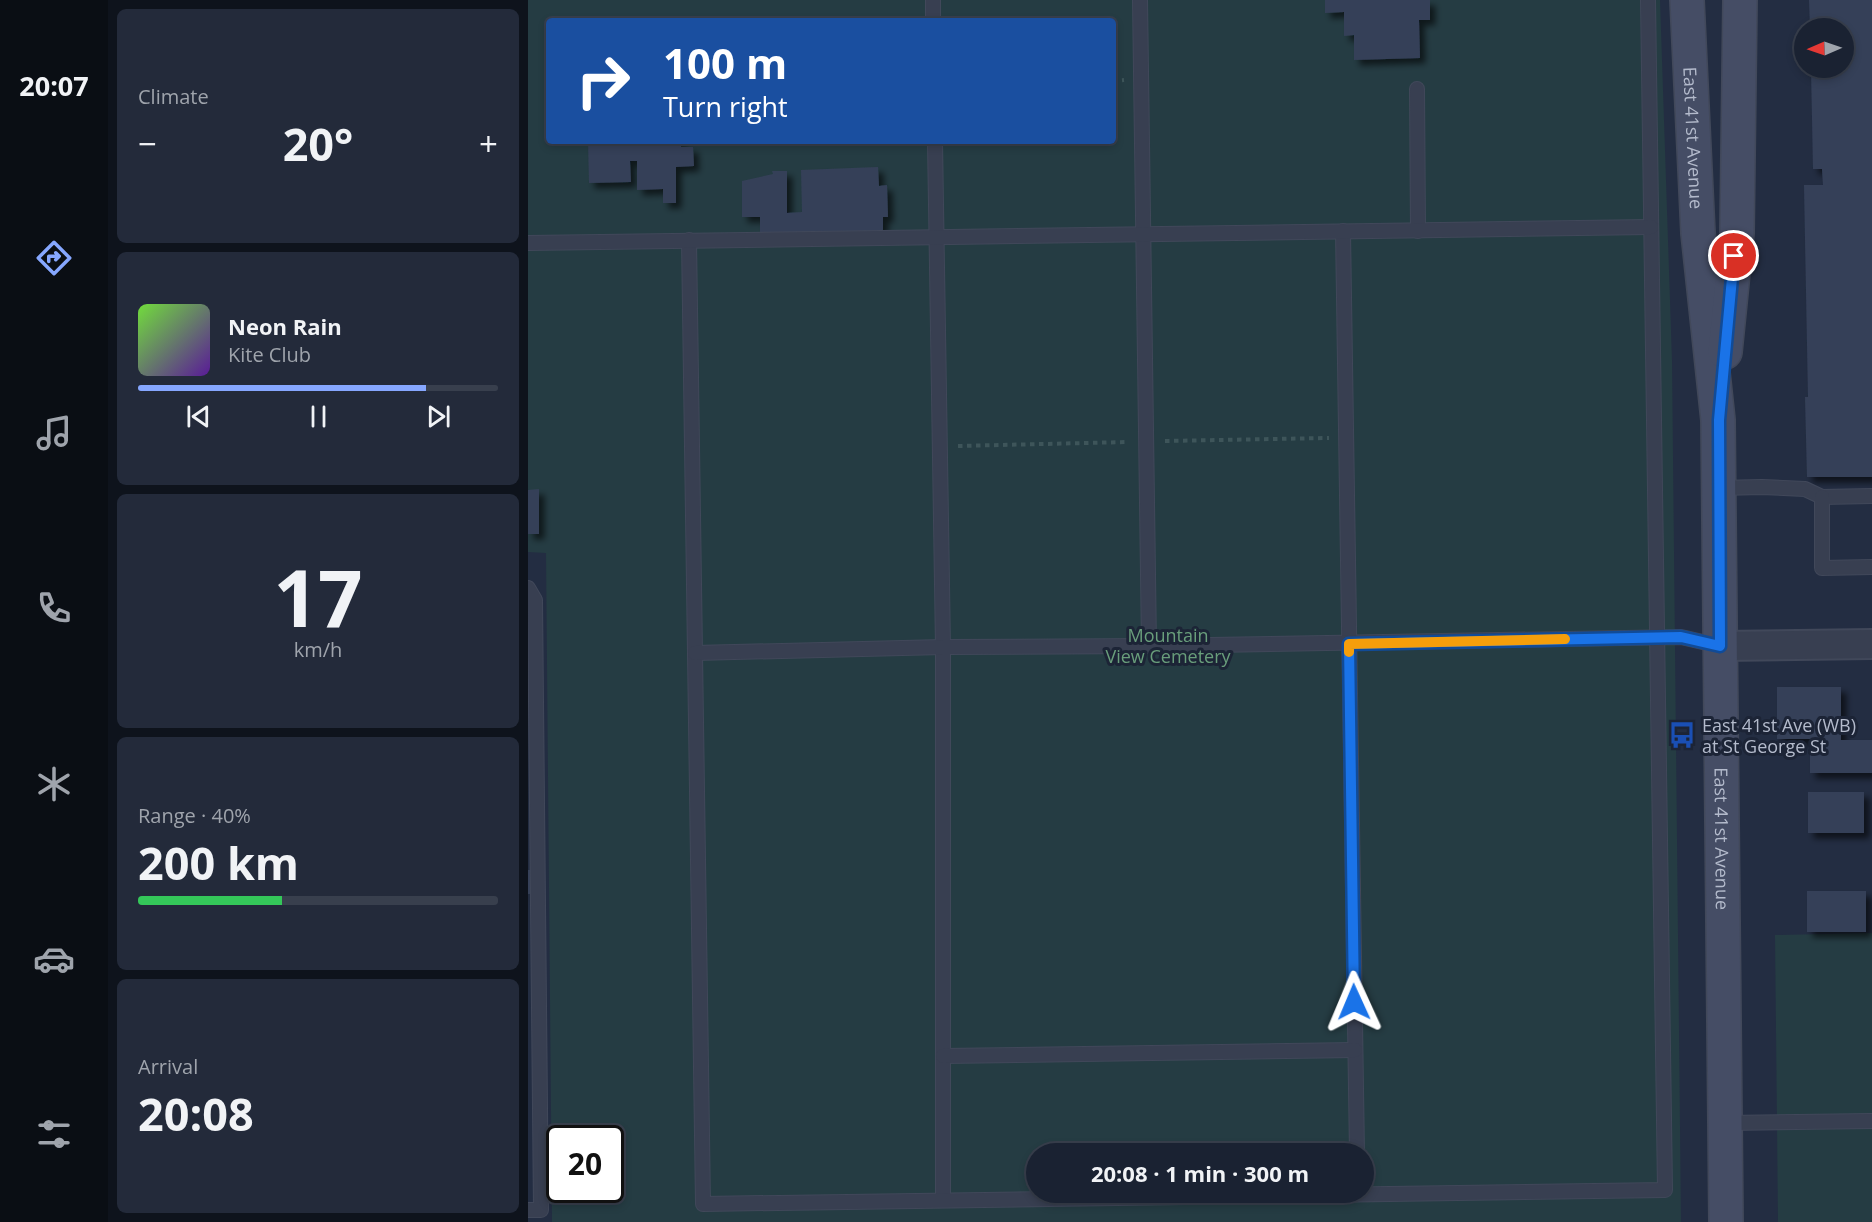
<!DOCTYPE html>
<meta charset="utf-8">
<style>
body{margin:0;font-family:"Open Sans",sans-serif;background:#232a3a;color:#f1f3f6;height:100vh;display:flex;flex-direction:column;font-size:22px;white-space:nowrap}
*{box-sizing:border-box;margin:0}
p{font-size:20px;color:#9fa4ac}
.icon{flex:none;width:33px;height:33px;fill:none;stroke:currentColor;stroke-width:2;stroke-linecap:round;stroke-linejoin:round}
.map{position:relative;flex:1;overflow:hidden}
.panel{display:flex;flex-direction:column;gap:9px;padding:9px;background:#0e131c;width:420px}
.panel>*{flex:none}
.top-card{position:absolute;left:18px;top:18px;width:570px;height:126px;border-radius:6px;box-shadow:0 3px 9px #0003,0 0 0 2px #383f4d;background:#1a4fa0;color:#fff;overflow:hidden}
.needle{width:39px;rotate:268deg}
.buttons{position:absolute;left:1266px;top:18px;display:grid;gap:12px}
.buttons a{display:grid;place-items:center;width:60px;height:60px;border-radius:50%;background:#1a2232;box-shadow:0 3px 9px #0003,0 0 0 2px #383f4d;font-size:30px}
.speed{position:absolute;left:18px;top:1125px;display:flex;gap:12px;font-size:30px;font-weight:700;text-align:center}
.speed>*{display:grid;place-content:center;width:78px;height:78px;border-radius:50%;background:#1a2232;box-shadow:0 3px 9px #0003,0 0 0 2px #383f4d;line-height:1}
.speed .limit{border:3px solid #111;border-radius:9px;background:#fff;color:#111}
.pin{position:absolute;display:grid;place-items:center;width:51px;height:51px;color:#fff;margin:-26px;border:3px solid #fff;border-radius:50%;box-shadow:0 2px 6px #0007}
.me{position:absolute;width:66px;margin:-33px;rotate:359deg;stroke-linejoin:round;filter:drop-shadow(0 0 4px #0008)}
.turn{display:flex;align-items:center;gap:21px;height:126px;padding:0 18px;font-size:27px}
.turn .icon{width:78px;height:78px;stroke-width:2.5}
.turn b{display:block;font-size:42px;line-height:51px}
.big{font-size:45px;font-weight:700;line-height:1.1}
.panel .widget{flex:1;display:flex;flex-direction:column;justify-content:center;gap:9px;min-width:0;padding:0 21px;border-radius:9px;background:#232a3a}
.panel .dial{align-items:center;gap:0}
.dial b{font-size:78px;line-height:1}
.song{display:flex;align-items:center;gap:18px}
.cover{width:72px;height:72px;border-radius:9px;background:linear-gradient(135deg,hsl(100 70% 55%),hsl(270 70% 35%))}
.played{height:6px;border-radius:3px;background:linear-gradient(90deg,#86a7ff 80%,#383f4d 80%)}
.keys{display:flex;justify-content:space-around;direction:ltr}
.heat{display:flex;justify-content:space-between;align-items:center;font-size:33px;direction:ltr}
.charge{height:9px;border-radius:4px;background:linear-gradient(90deg,#34c759 40%,#383f4d 0)}
.trip{position:absolute;left:498px;top:1143px;width:348px;height:60px;border-radius:30px;background:#1a2232;box-shadow:0 3px 9px #0003,0 0 0 2px #383f4d;font-weight:700;line-height:60px;text-align:center}
main{display:flex;flex:1;min-height:0}
.menu{display:flex;flex-direction:column;width:108px;justify-content:space-around;align-items:center;background:#0a0e14;color:#9fa4ac}
.menu .icon{width:42px;height:42px}
.menu .active{color:#86a7ff}
.menu b{font-size:27px;color:#f1f3f6}
.map>svg:first-child{display:block}
.green{fill:#253c43;fill-rule:evenodd}
.building{fill:#354058;filter:url(#shadow)}
.lines{fill:none;stroke-linecap:round;stroke-linejoin:round}
.lane-casing{stroke:#41485a;stroke-width:16}
.street-casing{stroke:#41485a;stroke-width:32}
.secondary-casing{stroke:#41485a;stroke-width:36}
.path{stroke:#3e555a;stroke-width:4;stroke-dasharray:4.5 4.5;stroke-linecap:butt}
.lane{stroke:#383f51;stroke-width:14}
.street{stroke:#383f51;stroke-width:28}
.secondary{stroke:#454d65;stroke-width:33}
.route-casing{stroke:#114b97;stroke-width:15}
.route{stroke:#1a73e8;stroke-width:10}
.slow{stroke:#f59e0b;stroke-width:10}
.labels{text-anchor:middle;dominant-baseline:central;stroke-width:6;stroke-linejoin:round;paint-order:stroke}
.street-label{font-size:18px;fill:#b4bbcc;stroke:#1c2436}
.park-label{font-size:18px;fill:#699e7b;stroke:#1c2436}
.poi-label{font-size:18px;fill:#b4bbcc;stroke:#1c2436;text-anchor:start}
</style>
<main>
<nav class="menu">
<b>20:07</b>
<svg class="icon active" aria-label="directions" viewBox="0 0 24 24"><path d="M12 3l9 9-9 9-9-9zM9 14v-3h6M13 9l2 2-2 2"/></svg>
<svg class="icon" aria-label="music" viewBox="0 0 24 24"><path d="M9 18V5l10-2v13"/><circle cx="6" cy="18" r="3"/><circle cx="16" cy="16" r="3"/></svg>
<svg class="icon" aria-label="phone" viewBox="0 0 24 24"><path d="M5 4h4l2 5-3 2q2 4 5 5l2-3 5 2v4C11 20 4 13 5 4z"/></svg>
<svg class="icon" aria-label="climate" viewBox="0 0 24 24"><path d="M12 3v18M4 7l16 10M4 17L20 7"/></svg>
<svg class="icon" aria-label="car" viewBox="0 0 24 24"><path d="M5 17H2v-5l4-1 3-4h7l3 4 3 1v5h-3M9 17h6M6 11h13"/><circle cx="7" cy="17" r="2"/><circle cx="17" cy="17" r="2"/></svg>
<svg class="icon" aria-label="filters" viewBox="0 0 24 24"><path d="M4 7h16M4 17h16"/><circle cx="9" cy="7" r="2"/><circle cx="15" cy="17" r="2"/></svg>
</nav>
<section class="panel">
<div class="widget"><p>Climate</p>
<div class="heat"><a>−</a><b class="big">20°</b><a>+</a></div>
</div>
<div class="widget">
<div class="song"><i class="cover"></i><div><b>Neon Rain</b><p>Kite Club</p></div></div>
<div class="played"></div>
<div class="keys"><svg class="icon" aria-label="previous" viewBox="0 0 24 24"><path d="M18 5L8 12l10 7zM5 5v14"/></svg><svg class="icon" aria-label="pause" viewBox="0 0 24 24"><path d="M8 5v14M16 5v14"/></svg><svg class="icon" aria-label="next" viewBox="0 0 24 24"><path d="M6 5l10 7-10 7zM19 5v14"/></svg></div>
</div>
<div class="widget dial"><b>17</b><p>km/h</p></div>
<div class="widget"><p>Range · 40%</p><b class="big">200 km</b><div class="charge"></div></div>
<div class="widget"><p>Arrival</p><b class="big">20:08</b></div>
</section>
<div class="map">
<svg width="1344" height="1222" viewBox="0 0 1344 1222">
<defs>
<filter id="shadow"><feDropShadow dx="5.5" dy="5.5" stdDeviation="3" flood-color="#0009"/></filter>
</defs>
<rect width="100%" height="100%" fill="#232d42"/>
<g class="green">
<path d="M0,0H1132L1144,360L1153,1222H24L18,553L0,552ZM21,21H585V141H21ZM32,1138H82V1190H32ZM508,1154H836V1192H508Z"/>
<path d="M1344,933V1222H1250L1247,935Z"/>
</g>
<g class="building">
<path d="M797,0H902V20H891L892,58L826,60V35L816,36V12L797,13Z"/>
<path d="M1281,0H1344V477H1279L1277,397H1280L1276,185H1295L1294,169H1285L1283,68H1316V28H1282Z"/>
<path d="M60,141H153V147H165L166,166L148,167V203H135V189L109,190V161H102L103,182L61,183Z"/>
<path d="M350,167L351,186L359,185L360,217H355V231L232,234V217H214V181L245,174L244,171H259V213L274,212L273,170Z"/>
<path d="M11,489V534H0V490Z"/>
<path d="M1249,687H1313V740H1344V773H1282V739H1249Z"/>
<rect x="1280" y="792" width="56" height="41"/>
<path d="M0,870H2L3,894H0Z"/>
<rect x="1279" y="891" width="59" height="41"/>
</g>
<g class="lines">
<defs>
<g id="lane">
<path d="M405,0V21"/>
<path d="M612,0L621,646"/>
<path d="M889,89L890,231"/>
<path d="M407,141L415,647V1200"/>
<path d="M815,231L829,1154"/>
<path d="M161,240L175,1204L1137,1190L1120,0"/>
<path d="M0,243L1123,227"/>
<path d="M1191,488L1234,487L1277,489L1294,497L1344,496"/>
<path d="M1294,497V568L1344,567"/>
<path d="M0,588L7,600L13,1210H0"/>
<path d="M167,653L415,647L621,646L1153,637L1192,646"/>
<path d="M415,1056L827,1050"/>
<path d="M1197,1123L1344,1121"/>
</g>
<path id="street" d="M1193,646L1344,644"/>
<g id="secondary">
<path id="s1" d="M1159,0L1170,233L1190,420L1198,1222"/>
<path d="M1197,352L1209,233L1212,0"/>
</g>
</defs>
<use href="#lane" class="lane-casing"/>
<use href="#street" class="street-casing"/>
<use href="#secondary" class="secondary-casing"/>
<g class="path">
<path d="M585,81L596,80"/>
<path d="M637,441L801,438"/>
<path d="M430,446L600,442"/>
</g>
<use href="#lane" class="lane"/>
<use href="#street" class="street"/>
<use href="#secondary" class="secondary"/>
</g>
<g class="lines">
<defs>
<path id="route" d="M826,1002L821,644L1153,637L1192,646L1191,420L1206,256"/>
</defs>
<use href="#route" class="route-casing"/>
<use href="#route" class="route"/>
<path class="slow" d="M821,652V644L1037,639"/>
</g>
<defs>
<symbol id="bus-bare" viewBox="-9 -9 18 18"><path d="M-5-6H5V4H4V6H2V4H-2V6H-4V4H-5ZM-3.5-4V0h7V-4ZM-3.5 1.2v1.5H-2V1.2ZM2 1.2v1.5H3.5V1.2Z" fill="#1a4fb4" stroke="#1c2436" stroke-width="2.5" paint-order="stroke"/></symbol>
</defs>
<g fill-rule="evenodd">
<use href="#bus-bare" x="1135" y="716" width="38" height="38"/>
</g>
<g class="labels">
<g class="street-label">
<text stroke="none"><textPath href="#s1" startOffset="138">East 41st Avenue</textPath></text>
<text stroke="none"><textPath href="#s1" startOffset="840">East 41st Avenue</textPath></text>
</g>
<g class="park-label">
<text x="640" y="635">Mountain<tspan x="640" dy="21">View Cemetery</tspan></text>
</g>
<g class="poi-label">
<text x="1174" y="725">East 41st Ave (WB)<tspan x="1174" dy="21">at St George St</tspan></text>
</g>
</g>
</svg>
<div class="buttons">
<a><svg class="needle" viewBox="-14 -14 28 28"><path d="M0-13l5 13h-10z" fill="#e53935"/><path d="M0 13l5-13h-10z" fill="#9fa4ac"/></svg></a>
</div>
<div class="speed"><div class="limit">20</div></div>
<div class="pin" style="left:1206px;top:256px;background:#d93025"><svg class="icon" aria-label="arrive" viewBox="0 0 24 24"><path d="M6 21V4h12l-3 4 3 4H6"/></svg></div>
<svg class="me" style="left:826px;top:1002px" viewBox="-20 -20 40 40"><path d="M0-17L14 15 0 8-14 15z" fill="#1a73e8" stroke="#fff" stroke-width="4"/></svg>
<div class="trip">20:08 · 1 min · 300 m</div>
<div class="top-card">
<div class="turn"><svg class="icon" aria-label="right" viewBox="0 0 24 24"><path d="M7 20v-9h11M14 6l5 5-5 5"/></svg><div><b>100 m</b>Turn right</div></div>
</div>
</div>
</main>
